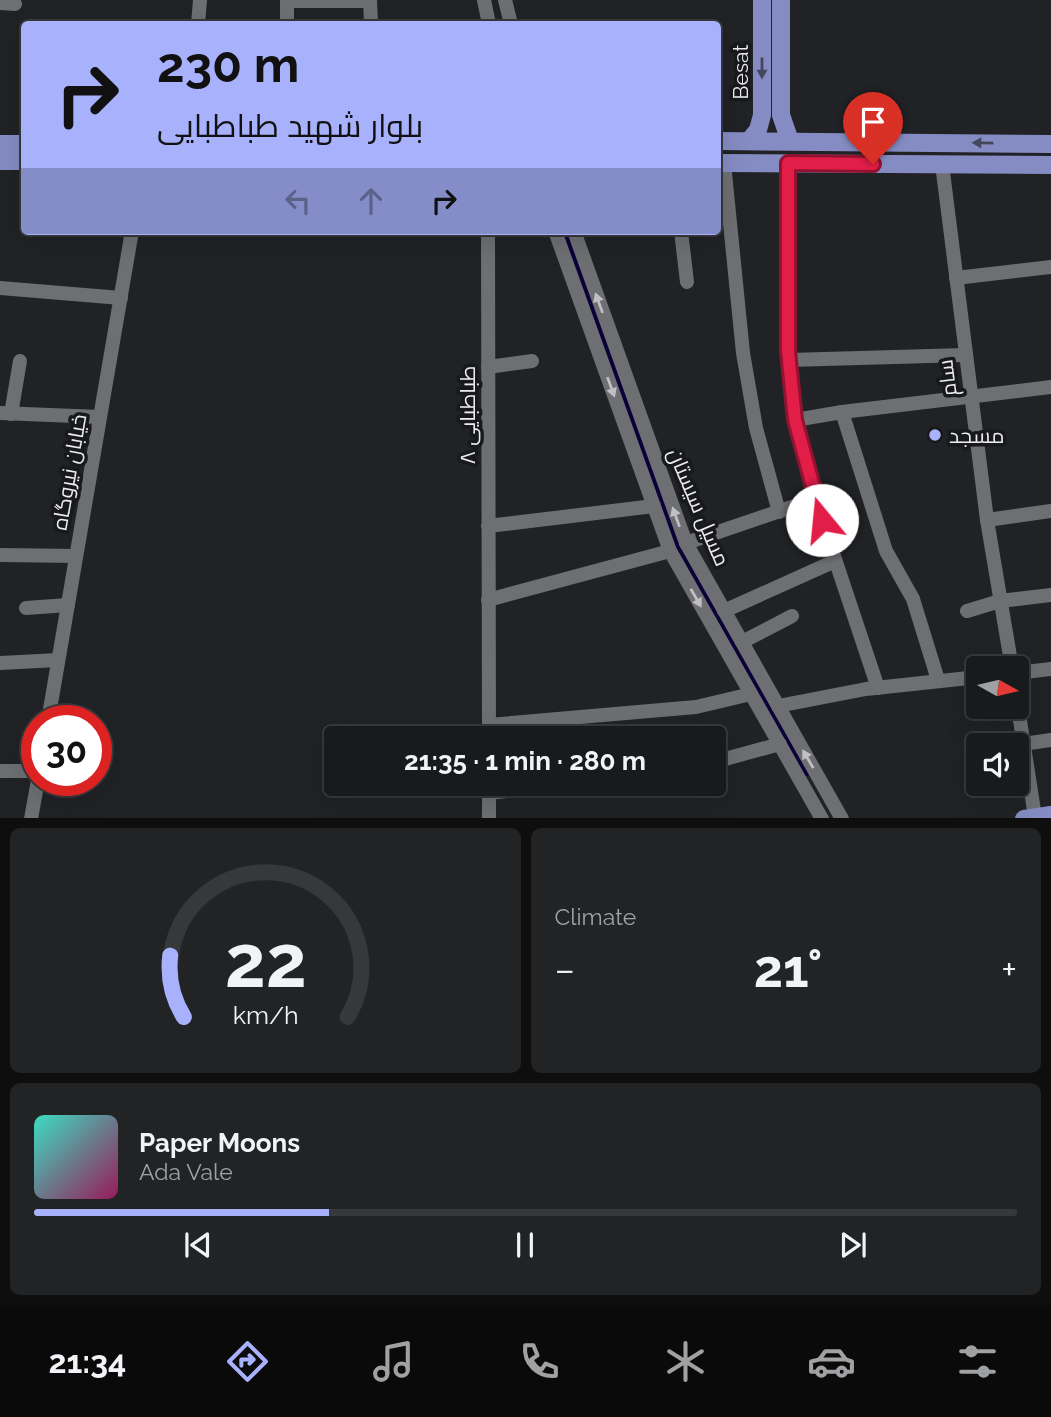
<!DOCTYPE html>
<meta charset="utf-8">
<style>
body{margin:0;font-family:Raleway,Cairo,sans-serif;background:#222325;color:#f1f3f6;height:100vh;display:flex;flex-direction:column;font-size:26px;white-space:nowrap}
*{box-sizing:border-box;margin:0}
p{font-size:23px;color:#9fa1a3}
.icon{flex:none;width:38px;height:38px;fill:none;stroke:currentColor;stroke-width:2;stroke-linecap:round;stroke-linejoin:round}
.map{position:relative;height:818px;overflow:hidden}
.drawer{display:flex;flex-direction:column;gap:10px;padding:10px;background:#0e0e0f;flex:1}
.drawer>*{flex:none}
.banner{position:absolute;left:21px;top:21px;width:700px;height:214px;border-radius:7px;box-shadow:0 7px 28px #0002,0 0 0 2px #37383b;background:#a7b1fc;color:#111;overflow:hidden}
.needle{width:46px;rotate:98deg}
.tools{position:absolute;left:966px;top:656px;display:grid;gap:14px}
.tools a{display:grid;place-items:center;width:63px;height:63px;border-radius:7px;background:#191a1c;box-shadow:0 7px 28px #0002,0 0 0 2px #37383b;font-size:35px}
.speed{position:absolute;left:21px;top:705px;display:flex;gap:14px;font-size:35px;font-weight:700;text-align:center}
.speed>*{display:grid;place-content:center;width:91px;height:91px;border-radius:50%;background:#191a1c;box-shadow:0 7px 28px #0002,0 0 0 2px #37383b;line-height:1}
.speed .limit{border:10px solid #d22;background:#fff;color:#111}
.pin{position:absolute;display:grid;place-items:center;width:60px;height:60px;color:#fff;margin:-72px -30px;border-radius:50% 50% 50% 0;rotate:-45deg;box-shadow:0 0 7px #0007}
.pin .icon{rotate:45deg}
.me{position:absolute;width:77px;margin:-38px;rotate:343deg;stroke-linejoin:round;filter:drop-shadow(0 0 5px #0008)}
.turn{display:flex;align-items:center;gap:24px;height:147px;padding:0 21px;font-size:32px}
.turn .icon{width:91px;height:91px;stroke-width:2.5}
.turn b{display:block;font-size:49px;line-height:60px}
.lanes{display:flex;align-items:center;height:66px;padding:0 21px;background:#0003;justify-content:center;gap:35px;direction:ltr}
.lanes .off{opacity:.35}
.big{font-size:52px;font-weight:700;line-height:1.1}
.drawer .tile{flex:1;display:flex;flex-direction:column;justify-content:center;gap:10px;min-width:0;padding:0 24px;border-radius:10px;background:#222325}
.drawer .dial{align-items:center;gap:0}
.dial svg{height:182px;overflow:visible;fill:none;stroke:#37383b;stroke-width:7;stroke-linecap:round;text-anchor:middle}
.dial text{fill:#f1f3f6;stroke:none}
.song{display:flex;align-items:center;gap:21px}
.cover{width:84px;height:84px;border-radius:10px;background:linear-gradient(135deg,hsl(170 70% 55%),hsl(330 70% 35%))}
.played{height:7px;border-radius:4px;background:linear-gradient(90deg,#a7b1fc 30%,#37383b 30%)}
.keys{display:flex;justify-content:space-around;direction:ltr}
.heat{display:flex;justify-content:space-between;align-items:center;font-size:38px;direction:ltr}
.drawer .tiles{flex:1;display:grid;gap:10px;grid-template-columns:1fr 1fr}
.tile:last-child{grid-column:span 2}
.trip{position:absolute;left:324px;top:726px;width:402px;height:70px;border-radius:7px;background:#191a1c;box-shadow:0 7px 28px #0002,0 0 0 2px #37383b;font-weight:700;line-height:70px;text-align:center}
.menu{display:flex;height:112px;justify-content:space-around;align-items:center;background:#0a0a0b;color:#9fa1a3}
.menu .icon{width:49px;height:49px}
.menu .current{color:#a7b1fc}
.menu b{font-size:32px;color:#f1f3f6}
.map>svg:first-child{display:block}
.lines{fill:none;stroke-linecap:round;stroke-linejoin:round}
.canal{stroke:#0a0237;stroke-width:10}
.minor{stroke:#6e6f72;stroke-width:14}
.major{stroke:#858cc3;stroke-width:18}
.oneway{fill:#44475e}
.oneway2{fill:#c0c0c3}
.route-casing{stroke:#92132f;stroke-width:18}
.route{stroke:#e11d48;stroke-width:12}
.poi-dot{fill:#a7b1fc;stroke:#18191b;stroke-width:2.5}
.labels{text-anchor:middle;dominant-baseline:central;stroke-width:7;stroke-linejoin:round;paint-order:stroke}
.street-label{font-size:21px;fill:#ececee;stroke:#18191b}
.poi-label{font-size:21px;fill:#ececee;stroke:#18191b;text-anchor:start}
</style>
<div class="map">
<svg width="1051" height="819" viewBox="0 0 1051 819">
<rect width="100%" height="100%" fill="#212225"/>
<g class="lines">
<path class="canal" d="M563,231L677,547L807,771"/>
<g class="minor">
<path d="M287,0V24"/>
<path d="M370,0L371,24"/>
<path d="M484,0L489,24"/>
<path d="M505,0L511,24"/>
<path d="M287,1H370"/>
<path d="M0,3L15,4"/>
<path d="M198,24L200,0"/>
<path d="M724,163L743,353L756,428L779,512"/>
<path d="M788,163V350L795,420L815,499L878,688"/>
<path d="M942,164L987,520L1012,668"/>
<path d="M488,231L489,738"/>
<path d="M555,231L670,551L822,819"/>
<path d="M574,231L686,543L842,819"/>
<path d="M681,231L687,282"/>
<path d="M956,278L1051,267"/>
<path d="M0,288L121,298"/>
<path d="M789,360L965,355"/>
<path d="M488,367L532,361"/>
<path d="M842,412L1051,387"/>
<path d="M0,413L100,417"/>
<path d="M11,414L20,361"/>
<path d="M795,420L842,412L886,551L913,599L938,680"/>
<path d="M987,520L1051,511"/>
<path d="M488,526L654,506"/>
<path d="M686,543L815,499"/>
<path d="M0,555L76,556"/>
<path d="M488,600L670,551"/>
<path d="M26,608L68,605"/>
<path d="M724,611L835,561"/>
<path d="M967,611L1000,601L1051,595"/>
<path d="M742,642L792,616"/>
<path d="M0,663L58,660"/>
<path d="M1017,673L1051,669"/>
<path d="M1017,701L1035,817"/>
<path d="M778,706L866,689L978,677"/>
<path d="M48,721L132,231"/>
<path d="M489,725L696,707L751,694"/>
<path d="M1023,744L1051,740"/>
<path d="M714,762L780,744"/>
<path d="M0,771H37"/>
<path d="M489,785V819"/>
<path d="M489,793L572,784"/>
<path d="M31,819L38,780"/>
</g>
<g class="major">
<path d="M781,0V115L790,141"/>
<path d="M718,141L1051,144"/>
<path d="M749,141L758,130L762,115V0"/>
<path d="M0,144H24"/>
<path d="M0,161H24"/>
<path d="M718,163L1051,165"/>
<path d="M1024,819L1051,815"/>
</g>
</g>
<defs><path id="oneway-solid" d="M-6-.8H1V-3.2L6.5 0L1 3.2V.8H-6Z" transform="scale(1.75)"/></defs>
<g class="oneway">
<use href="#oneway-solid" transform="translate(762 68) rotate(90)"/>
<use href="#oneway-solid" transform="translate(983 143) rotate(-179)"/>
</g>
<g class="oneway2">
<use href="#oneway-solid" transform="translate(599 303) rotate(-110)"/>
<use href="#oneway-solid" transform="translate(611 387) rotate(70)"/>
<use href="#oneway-solid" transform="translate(676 517) rotate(-110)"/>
<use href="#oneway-solid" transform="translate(696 598) rotate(60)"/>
<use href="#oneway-solid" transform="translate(808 759) rotate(-120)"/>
</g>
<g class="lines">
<defs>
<path id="route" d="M822,520L795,420L788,351V163L873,164"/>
</defs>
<use href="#route" class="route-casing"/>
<use href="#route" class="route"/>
</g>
<circle class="poi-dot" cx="935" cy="435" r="7"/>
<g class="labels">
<g class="street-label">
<text transform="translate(740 72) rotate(-90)">Besat</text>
<text transform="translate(947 378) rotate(-97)">سام</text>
<text transform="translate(467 415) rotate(-90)">طباطبایی ۸</text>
<text transform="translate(69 472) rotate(-80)">خیابان نیروگاه</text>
<text transform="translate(699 507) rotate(67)">مسیل سیستان</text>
</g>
<g class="poi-label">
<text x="949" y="435">مسجد</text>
</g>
</g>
</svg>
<div class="tools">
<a><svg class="needle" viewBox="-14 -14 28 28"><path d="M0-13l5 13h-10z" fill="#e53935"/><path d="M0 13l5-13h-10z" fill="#9fa1a3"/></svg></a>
<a><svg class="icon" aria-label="sound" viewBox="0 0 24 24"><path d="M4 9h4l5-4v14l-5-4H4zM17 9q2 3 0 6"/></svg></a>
</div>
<div class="speed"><div class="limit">30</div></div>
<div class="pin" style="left:873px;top:164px;background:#d93025"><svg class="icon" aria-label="arrive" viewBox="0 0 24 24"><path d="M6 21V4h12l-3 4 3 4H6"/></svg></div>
<svg class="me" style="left:822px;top:520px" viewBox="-20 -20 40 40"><circle r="19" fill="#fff"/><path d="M0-13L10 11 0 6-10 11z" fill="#e11d48"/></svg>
<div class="trip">21:35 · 1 min · 280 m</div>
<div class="banner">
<div class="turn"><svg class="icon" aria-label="right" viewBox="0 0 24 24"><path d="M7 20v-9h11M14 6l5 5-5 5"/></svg><div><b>230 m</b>بلوار شهید طباطبایی</div></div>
<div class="lanes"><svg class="icon off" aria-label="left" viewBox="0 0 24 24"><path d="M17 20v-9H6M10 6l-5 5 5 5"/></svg><svg class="icon off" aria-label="ahead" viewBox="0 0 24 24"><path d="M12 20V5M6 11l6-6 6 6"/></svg><svg class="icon" aria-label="right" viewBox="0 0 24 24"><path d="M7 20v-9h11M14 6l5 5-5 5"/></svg></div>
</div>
</div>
<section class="drawer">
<div class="tiles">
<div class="tile dial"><svg viewBox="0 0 100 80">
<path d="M14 69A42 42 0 1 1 86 69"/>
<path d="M14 69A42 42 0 0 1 8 42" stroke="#a7b1fc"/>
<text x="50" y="56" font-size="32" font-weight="700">22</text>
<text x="50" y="72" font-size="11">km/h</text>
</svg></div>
<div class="tile"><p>Climate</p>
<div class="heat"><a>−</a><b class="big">21°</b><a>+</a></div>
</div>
<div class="tile">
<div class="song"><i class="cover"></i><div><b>Paper Moons</b><p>Ada Vale</p></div></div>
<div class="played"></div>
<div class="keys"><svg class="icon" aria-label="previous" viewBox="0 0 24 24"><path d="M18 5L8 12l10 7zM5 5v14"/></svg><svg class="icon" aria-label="pause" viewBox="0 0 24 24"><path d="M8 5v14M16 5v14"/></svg><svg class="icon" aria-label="next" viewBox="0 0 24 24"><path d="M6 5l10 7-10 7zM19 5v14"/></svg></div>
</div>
</div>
</section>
<nav class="menu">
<b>21:34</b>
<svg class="icon current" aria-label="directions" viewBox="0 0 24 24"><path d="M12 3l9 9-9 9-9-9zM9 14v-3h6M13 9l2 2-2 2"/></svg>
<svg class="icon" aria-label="music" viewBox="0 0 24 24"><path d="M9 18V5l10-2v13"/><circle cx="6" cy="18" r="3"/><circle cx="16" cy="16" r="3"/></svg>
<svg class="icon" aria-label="phone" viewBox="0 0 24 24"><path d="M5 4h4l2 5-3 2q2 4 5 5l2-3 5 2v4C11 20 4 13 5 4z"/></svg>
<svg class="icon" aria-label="climate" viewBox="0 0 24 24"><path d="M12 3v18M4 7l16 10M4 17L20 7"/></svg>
<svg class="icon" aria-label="car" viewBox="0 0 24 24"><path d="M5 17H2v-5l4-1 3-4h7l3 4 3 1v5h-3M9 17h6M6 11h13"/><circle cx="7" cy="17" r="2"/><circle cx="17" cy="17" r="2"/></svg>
<svg class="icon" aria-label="filters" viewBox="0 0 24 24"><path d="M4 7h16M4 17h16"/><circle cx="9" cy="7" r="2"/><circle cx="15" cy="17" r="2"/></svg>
</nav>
